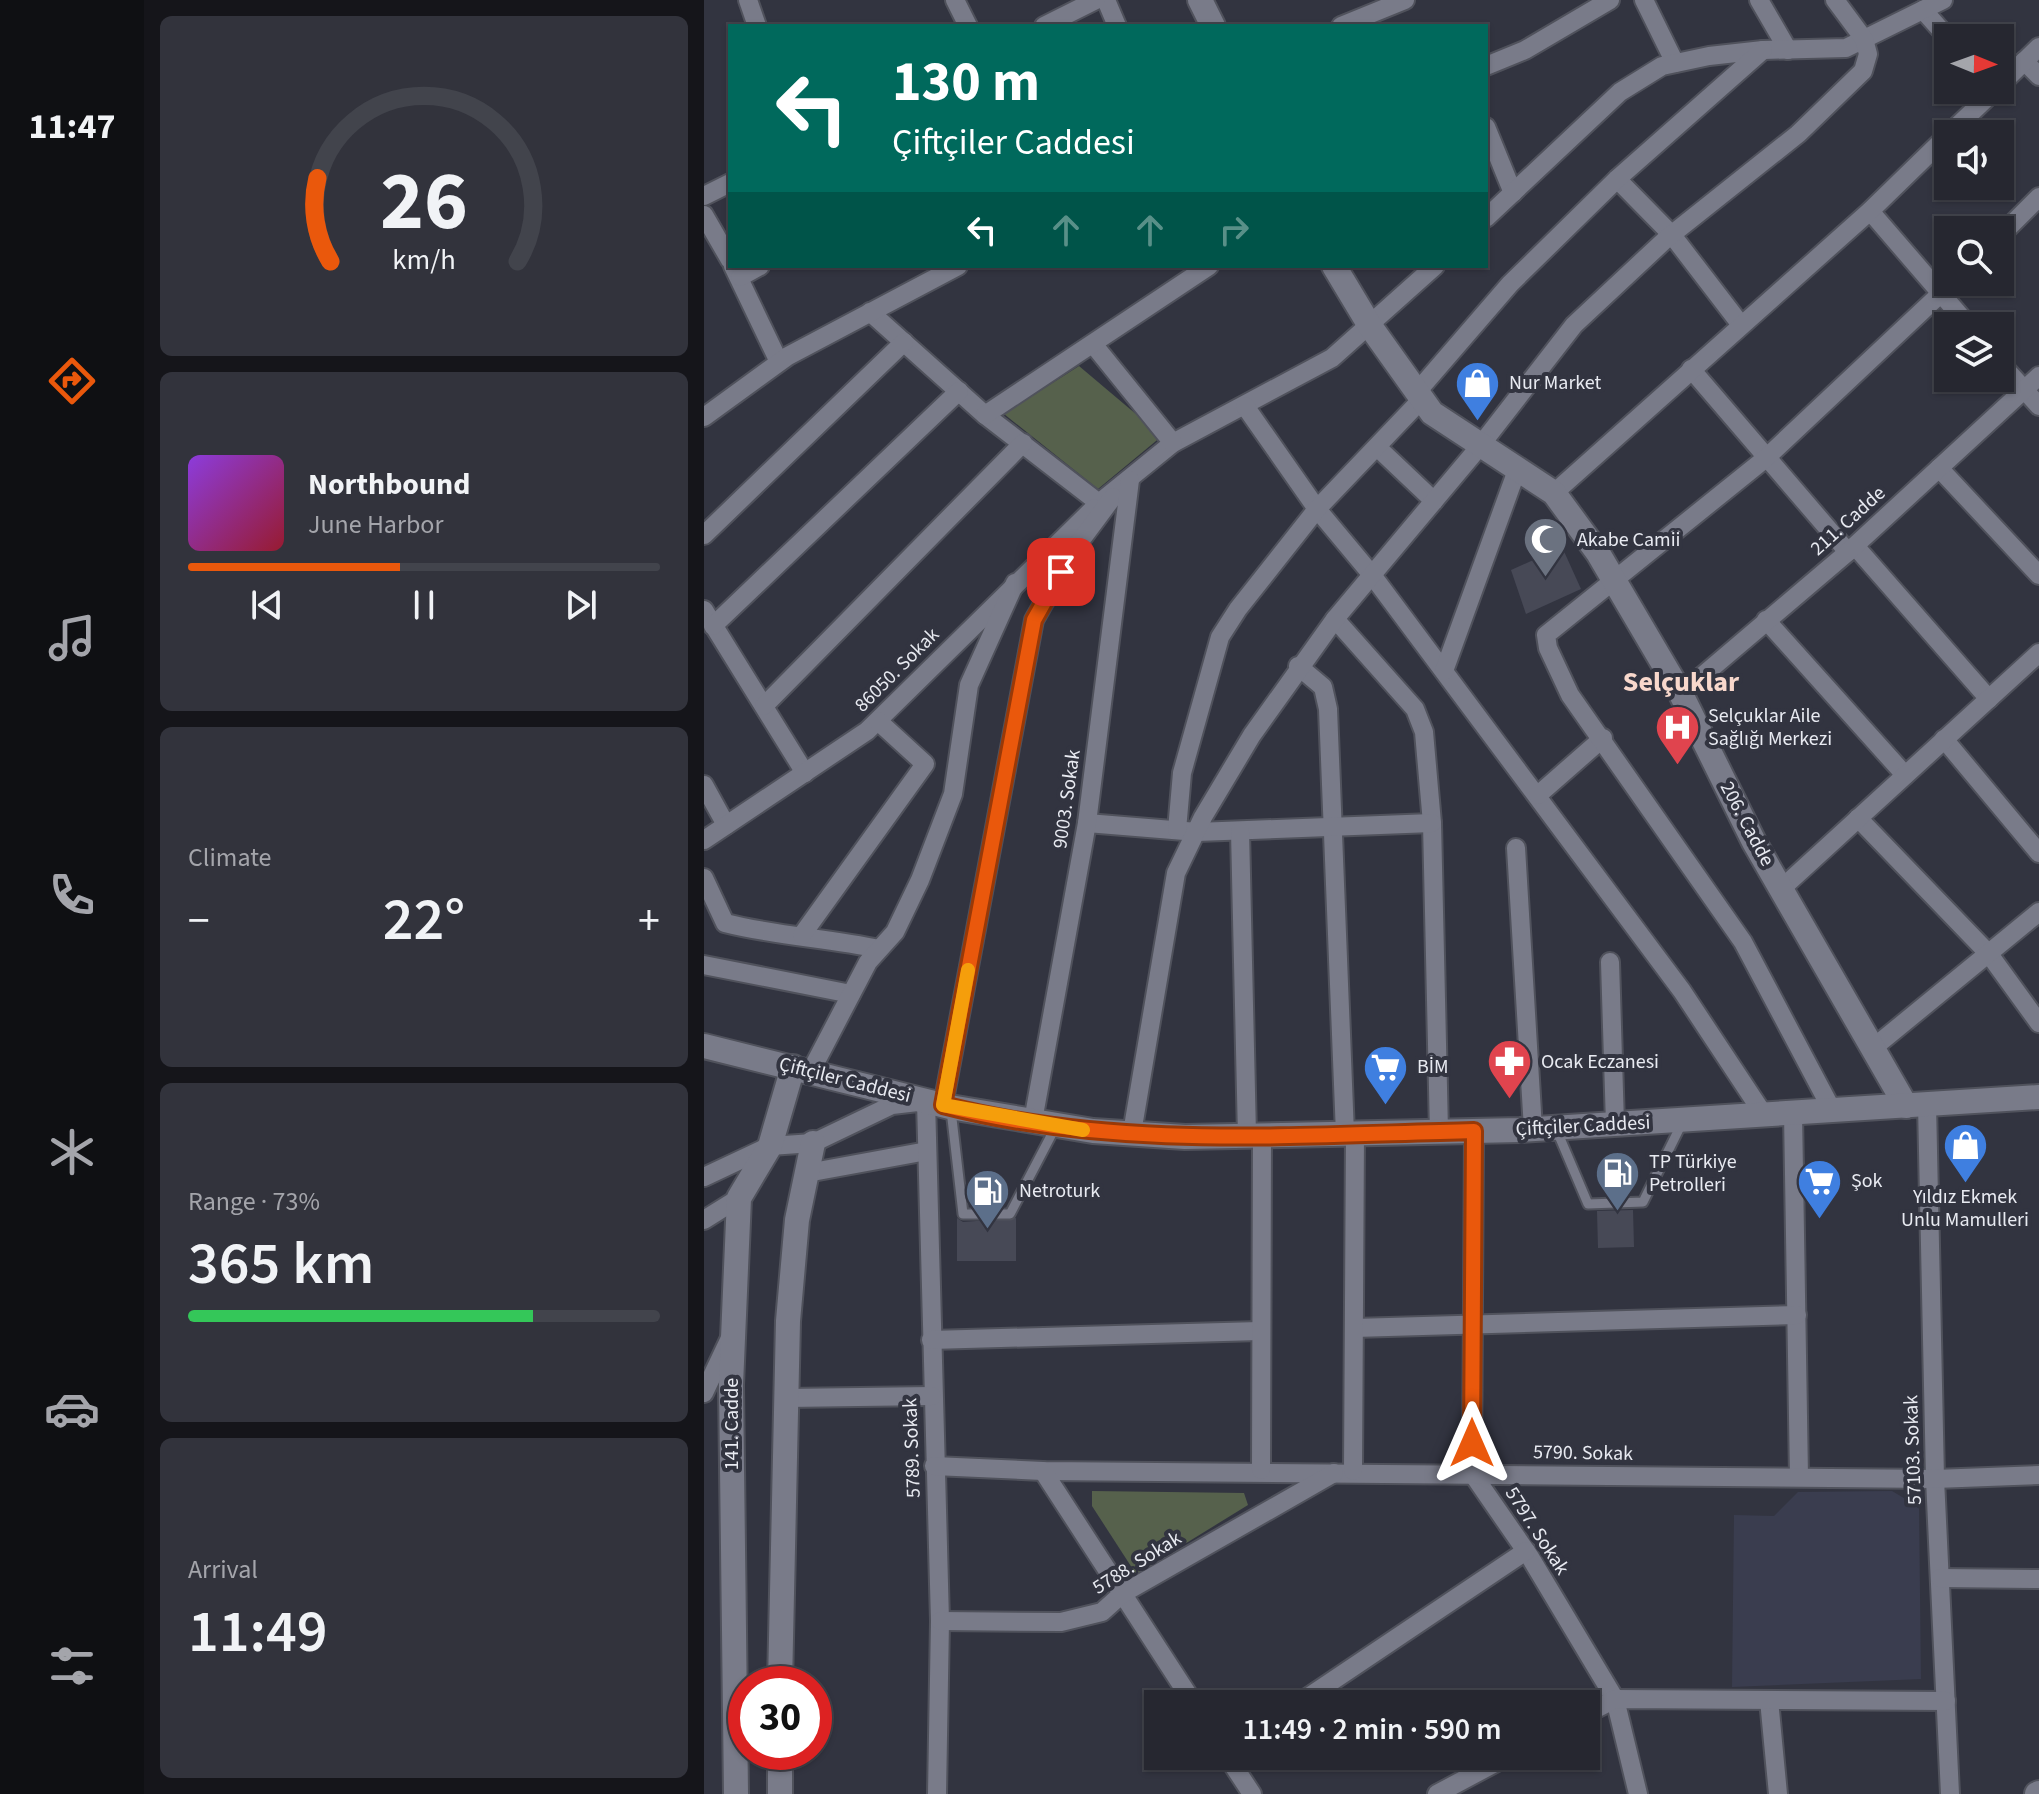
<!DOCTYPE html>
<meta charset="utf-8">
<style>
body{margin:0;font-family:"Source Sans 3",sans-serif;background:#32333c;color:#f1f3f6;height:100vh;display:flex;flex-direction:column;font-size:30px;white-space:nowrap}
*{box-sizing:border-box;margin:0}
p{font-size:26px;color:#a4a5ab}
.icon{flex:none;width:44px;height:44px;fill:none;stroke:currentColor;stroke-width:2;stroke-linecap:round;stroke-linejoin:round}
.map{position:relative;flex:1;overflow:hidden}
.panel{display:flex;flex-direction:column;gap:16px;padding:16px;background:#15151a;width:560px}
.panel>*{flex:none}
.top-card{position:absolute;left:24px;top:24px;width:760px;height:244px;border-radius:0px;box-shadow:0 2px 6px #0004,0 0 0 2px #42444c;background:#00695c;color:#fff;overflow:hidden}
.needle{width:52px;rotate:91deg}
.fabs{position:absolute;left:1230px;top:24px;display:grid;gap:16px}
.fabs a{display:grid;place-items:center;width:80px;height:80px;border-radius:0px;background:#262730;box-shadow:0 2px 6px #0004,0 0 0 2px #42444c;font-size:40px}
.speed{position:absolute;left:24px;top:1666px;display:flex;gap:16px;font-size:40px;font-weight:700;text-align:center}
.speed>*{display:grid;place-content:center;width:104px;height:104px;border-radius:50%;background:#262730;box-shadow:0 2px 6px #0004,0 0 0 2px #42444c;line-height:1}
.speed .limit{border:12px solid #d22;background:#fff;color:#111}
.pin{position:absolute;display:grid;place-items:center;width:68px;height:68px;color:#fff;margin:-34px;border-radius:16px;box-shadow:0 4px 12px #0006}
.me{position:absolute;width:88px;margin:-44px;rotate:0deg;stroke-linejoin:round;filter:drop-shadow(0 0 6px #0008)}
.turn{display:flex;align-items:center;gap:28px;height:168px;padding:0 32px;font-size:36px}
.turn .icon{width:104px;height:104px;stroke-width:2.5}
.turn b{display:block;font-size:56px;line-height:68px}
.lanes{display:flex;align-items:center;height:76px;padding:0 32px;background:#0003;justify-content:center;gap:40px;direction:ltr}
.lanes .off{opacity:.35}
.big{font-size:60px;font-weight:600;line-height:1.1}
.panel .tile{flex:1;display:flex;flex-direction:column;justify-content:center;gap:12px;min-width:0;padding:0 28px;border-radius:12px;background:#32333c}
.panel .dial{align-items:center;gap:0}
.dial svg{height:208px;overflow:visible;fill:none;stroke:#42444c;stroke-width:7;stroke-linecap:round;text-anchor:middle}
.dial text{fill:#f1f3f6;stroke:none}
.song{display:flex;align-items:center;gap:24px}
.cover{width:96px;height:96px;border-radius:12px;background:linear-gradient(135deg,hsl(270 70% 55%),hsl(350 70% 35%))}
.played{height:8px;border-radius:4px;background:linear-gradient(90deg,#ea580c 45%,#42444c 45%)}
.keys{display:flex;justify-content:space-around;direction:ltr}
.heat{display:flex;justify-content:space-between;align-items:center;font-size:44px;direction:ltr}
.charge{height:12px;border-radius:6px;background:linear-gradient(90deg,#34c759 73%,#42444c 0)}
.trip{position:absolute;left:440px;top:1690px;width:456px;height:80px;border-radius:0px;background:#262730;box-shadow:0 2px 6px #0004,0 0 0 2px #42444c;font-weight:600;line-height:80px;text-align:center}
main{display:flex;flex:1;min-height:0}
.tab-bar{display:flex;flex-direction:column;width:144px;justify-content:space-around;align-items:center;background:#0f1013;color:#a4a5ab}
.tab-bar .icon{width:56px;height:56px}
.tab-bar .active{color:#ea580c}
.tab-bar b{font-size:36px;color:#f1f3f6}
.map>svg:first-child{display:block}
.built{fill:#3a3d4f}
.green{fill:#56614c}
.building{fill:#474956}
.lines{fill:none;stroke-linecap:round;stroke-linejoin:round}
.lane-casing{stroke:#50525c;stroke-width:13}
.street-casing{stroke:#50525c;stroke-width:22}
.secondary-casing{stroke:#50525c;stroke-width:28}
.lane{stroke:#797b89;stroke-width:9}
.street{stroke:#797b89;stroke-width:18}
.secondary{stroke:#797b89;stroke-width:24}
.route-casing{stroke:#983908;stroke-width:20}
.route{stroke:#ea580c;stroke-width:14}
.slow{stroke:#f59e0b;stroke-width:14}
.labels{text-anchor:middle;dominant-baseline:central;stroke-width:8;stroke-linejoin:round;paint-order:stroke}
.poi-label{font-size:20px;fill:#e8eaf1;stroke:#323440;text-anchor:start}
.street-label{font-size:20px;fill:#e8eaf1;stroke:#323440}
.district-label{font-size:28px;font-weight:bold;fill:#f8d8cc;stroke:#323440}
</style>
<main>
<nav class="tab-bar">
<b>11:47</b>
<svg class="icon active" aria-label="directions" viewBox="0 0 24 24"><path d="M12 3l9 9-9 9-9-9zM9 14v-3h6M13 9l2 2-2 2"/></svg>
<svg class="icon" aria-label="music" viewBox="0 0 24 24"><path d="M9 18V5l10-2v13"/><circle cx="6" cy="18" r="3"/><circle cx="16" cy="16" r="3"/></svg>
<svg class="icon" aria-label="phone" viewBox="0 0 24 24"><path d="M5 4h4l2 5-3 2q2 4 5 5l2-3 5 2v4C11 20 4 13 5 4z"/></svg>
<svg class="icon" aria-label="climate" viewBox="0 0 24 24"><path d="M12 3v18M4 7l16 10M4 17L20 7"/></svg>
<svg class="icon" aria-label="car" viewBox="0 0 24 24"><path d="M5 17H2v-5l4-1 3-4h7l3 4 3 1v5h-3M9 17h6M6 11h13"/><circle cx="7" cy="17" r="2"/><circle cx="17" cy="17" r="2"/></svg>
<svg class="icon" aria-label="filters" viewBox="0 0 24 24"><path d="M4 7h16M4 17h16"/><circle cx="9" cy="7" r="2"/><circle cx="15" cy="17" r="2"/></svg>
</nav>
<section class="panel">
<div class="tile dial"><svg viewBox="0 0 100 80">
<path d="M14 69A42 42 0 1 1 86 69"/>
<path d="M14 69A42 42 0 0 1 9 37" stroke="#ea580c"/>
<text x="50" y="56" font-size="32" font-weight="700">26</text>
<text x="50" y="72" font-size="11">km/h</text>
</svg></div>
<div class="tile">
<div class="song"><i class="cover"></i><div><b>Northbound</b><p>June Harbor</p></div></div>
<div class="played"></div>
<div class="keys"><svg class="icon" aria-label="previous" viewBox="0 0 24 24"><path d="M18 5L8 12l10 7zM5 5v14"/></svg><svg class="icon" aria-label="pause" viewBox="0 0 24 24"><path d="M8 5v14M16 5v14"/></svg><svg class="icon" aria-label="next" viewBox="0 0 24 24"><path d="M6 5l10 7-10 7zM19 5v14"/></svg></div>
</div>
<div class="tile"><p>Climate</p>
<div class="heat"><a>−</a><b class="big">22°</b><a>+</a></div>
</div>
<div class="tile"><p>Range · 73%</p><b class="big">365 km</b><div class="charge"></div></div>
<div class="tile"><p>Arrival</p><b class="big">11:49</b></div>
</section>
<div class="map">
<svg width="1335" height="1794" viewBox="0 0 1335 1794">
<rect width="100%" height="100%" fill="#323440"/>
<path class="built" d="M1188,1491L1215,1507L1217,1679L1028,1687L1030,1515L1070,1516L1094,1492Z"/>
<g class="green">
<path d="M375,366L458,436L394,489L300,414Z"/>
<path d="M388,1491L540,1493L544,1505L432,1574L388,1506Z"/>
</g>
<g class="building">
<path d="M858,547L877,589L822,614L807,570Z"/>
<path d="M929,1210L930,1247L894,1248L893,1211Z"/>
<path d="M253,1218L259,1222L312,1218V1261H253Z"/>
</g>
<g class="lines">
<defs>
<g id="lane">
<path d="M247,1110L259,1214H306L351,1128"/>
<path d="M853,1131L884,1204L939,1202L979,1121"/>
</g>
<g id="street">
<path d="M44,0L53,26"/>
<path d="M251,0L264,26"/>
<path d="M402,0L413,26"/>
<path d="M940,0L971,63"/>
<path d="M1055,0L1084,50"/>
<path d="M1219,10L1244,38"/>
<path d="M340,26L392,0"/>
<path d="M637,26L701,0"/>
<path d="M1320,61L1335,76"/>
<path d="M782,66L821,50L906,0"/>
<path d="M1296,85L1335,47"/>
<path d="M782,127L809,193"/>
<path d="M1245,134L1291,90"/>
<path d="M913,179L968,235L1037,325"/>
<path d="M0,196L26,183"/>
<path d="M1166,211L1265,326"/>
<path d="M0,215L26,260"/>
<path d="M782,218L916,92L958,66L1005,56L1059,50L1142,48L1239,0"/>
<path d="M1296,236L1335,197"/>
<path d="M29,266L75,362"/>
<path d="M36,277L56,266"/>
<path d="M166,312L281,415L395,503L469,443L628,358L731,266"/>
<path d="M389,344L469,443"/>
<path d="M1296,363L1335,406"/>
<path d="M987,369L1144,552"/>
<path d="M712,393L806,284L913,179L1059,50"/>
<path d="M541,406L613,509L668,575L978,991L1060,1115"/>
<path d="M281,415L505,266"/>
<path d="M0,417L84,356L254,266"/>
<path d="M673,447L730,501"/>
<path d="M1235,468L1335,575"/>
<path d="M850,493L1166,211L1244,135"/>
<path d="M0,535L200,342"/>
<path d="M1151,546L1285,699"/>
<path d="M0,610L101,773"/>
<path d="M631,619L711,709L720,732L728,823L735,1132"/>
<path d="M1062,620L1201,775"/>
<path d="M9,626L255,391"/>
<path d="M594,666L619,687L624,709L641,1134"/>
<path d="M740,671L813,470"/>
<path d="M977,694L1144,552L1335,376"/>
<path d="M60,706L319,443"/>
<path d="M1240,739L1335,853"/>
<path d="M0,785L22,825"/>
<path d="M834,795L899,738"/>
<path d="M1154,818L1285,954L1335,1023"/>
<path d="M383,823L493,832L728,823"/>
<path d="M473,830L478,773L516,637L534,609L613,509L717,400"/>
<path d="M536,831L543,1136"/>
<path d="M0,840L163,731L390,508"/>
<path d="M812,848L829,1129"/>
<path d="M0,878L21,923C71,936 124,938 175,949"/>
<path d="M1077,889L1335,653"/>
<path d="M98,935L221,764L174,721"/>
<path d="M906,962L911,1124"/>
<path d="M0,965L147,994"/>
<path d="M1169,1048L1335,912"/>
<path d="M107,1071L164,962L191,932L216,880L249,794L265,685L311,583"/>
<path d="M1223,1104L1231,1479L1246,1794"/>
<path d="M239,1105L330,620L371,548L409,497"/>
<path d="M1128,1110L1039,942L866,695L844,648L842,635L1062,458L1249,282"/>
<path d="M1089,1113L1095,1477"/>
<path d="M329,1121L383,823L426,480"/>
<path d="M770,1131L768,1473L826,1557L911,1699L934,1794"/>
<path d="M428,1133L472,873L499,817L548,735L631,619L776,446L870,325L962,239L1094,134L1159,71L1164,54L1160,39L1131,0"/>
<path d="M103,1173L223,1151"/>
<path d="M0,1177L66,1146L109,1143L188,1105L222,1101L236,1621L233,1794"/>
<path d="M0,1220L35,1198"/>
<path d="M650,1328L1093,1315"/>
<path d="M227,1340L556,1331"/>
<path d="M0,1393L26,1338"/>
<path d="M82,1398L228,1396"/>
<path d="M230,1466L339,1471L1231,1479L1335,1475"/>
<path d="M557,1470L558,1136"/>
<path d="M339,1471L490,1704"/>
<path d="M649,1471L651,1134"/>
<path d="M1236,1578L1335,1579"/>
<path d="M236,1621L357,1622L398,1612L418,1594L630,1473"/>
<path d="M1065,1700L1074,1794"/>
<path d="M594,1704L822,1551"/>
<path d="M882,1714L911,1699L1242,1701"/>
<path d="M523,1756L548,1794"/>
<path d="M733,1794L804,1756"/>
</g>
<g id="secondary">
<path d="M496,0L509,26"/>
<path d="M630,266L666,326L728,413L850,493L894,553L977,694L1050,842L1202,1106"/>
<path d="M0,1046L246,1107L389,1131L481,1137L816,1130L1335,1097"/>
<path d="M76,1684L84,1321L93,1220L109,1143"/>
<path d="M32,1794L27,1385L35,1198L66,1146L89,1067"/>
<path d="M76,1794V1752"/>
<path d="M1333,1794L1335,1793"/>
</g>
</defs>
<use href="#lane" class="lane-casing"/>
<use href="#street" class="street-casing"/>
<use href="#secondary" class="secondary-casing"/>
<use href="#lane" class="lane"/>
<use href="#street" class="street"/>
<use href="#secondary" class="secondary"/>
</g>
<g class="lines">
<defs>
<path id="route" d="M357,572L330,620L239,1105C412,1150 593,1135 770,1131L768,1443"/>
</defs>
<use href="#route" class="route-casing"/>
<use href="#route" class="route"/>
<path class="slow" d="M264,970L239,1105L379,1130"/>
</g>
<defs>
<symbol id="shop-pin" viewBox="-11 -11 22 30"><path d="M0 17L-7.5 6A9.5 9.5 0 1 1 7.5 6Z" fill="#3f7fe0" stroke="#323440"/><path d="M-5-2.5h2.3a2.7 3.5 0 0 1 5.4 0H5L5.5 6h-11ZM-1.5-2.5h3a1.5 2.3 0 0 0-3 0Z" fill="#fff"/></symbol>
<symbol id="mosque-pin" viewBox="-11 -11 22 30"><path d="M0 17L-7.5 6A9.5 9.5 0 1 1 7.5 6Z" fill="#6b7280" stroke="#323440"/><path d="M3.5-4.9A6 6 0 1 0 3.5 4.9A5 5 0 1 1 3.5-4.9Z" fill="#fff"/></symbol>
<symbol id="hospital-pin" viewBox="-11 -11 22 30"><path d="M0 17L-7.5 6A9.5 9.5 0 1 1 7.5 6Z" fill="#e0444e" stroke="#323440"/><path d="M-5-5h3v3.5h4V-5h3V5h-3V1.5h-4V5h-3Z" fill="#fff"/></symbol>
<symbol id="pharmacy-pin" viewBox="-11 -11 22 30"><path d="M0 17L-7.5 6A9.5 9.5 0 1 1 7.5 6Z" fill="#e0444e" stroke="#323440"/><path d="M-2-6h4v4h4v4h-4v4h-4v-4h-4v-4h4Z" fill="#fff"/></symbol>
<symbol id="supermarket-pin" viewBox="-11 -11 22 30"><path d="M0 17L-7.5 6A9.5 9.5 0 1 1 7.5 6Z" fill="#3f7fe0" stroke="#323440"/><path d="M-6-5.5h2.5l.6 2H6L4.5 2H-2.5L-4.4-4H-6ZM-1.5 3.2a1.3 1.3 0 1 0 .1 0ZM3 3.2a1.3 1.3 0 1 0 .1 0Z" fill="#fff"/></symbol>
<symbol id="fuel-pin" viewBox="-11 -11 22 30"><path d="M0 17L-7.5 6A9.5 9.5 0 1 1 7.5 6Z" fill="#5c6f8a" stroke="#323440"/><path d="M-5.5-6h7V0h2V4h1.3V-2.5L3-4.5l.8-.8L6-3V5H2.5V1h-1V6h-7ZM-4.2-4.7v3.2H.2V-4.7Z" fill="#fff"/></symbol>
</defs>
<g fill-rule="evenodd">
<use href="#shop-pin" x="748" y="358" width="51" height="69"/>
<use href="#mosque-pin" x="816" y="514" width="51" height="69"/>
<use href="#hospital-pin" x="948" y="702" width="51" height="69"/>
<use href="#pharmacy-pin" x="780" y="1036" width="51" height="69"/>
<use href="#supermarket-pin" x="656" y="1042" width="51" height="69"/>
<use href="#shop-pin" x="1236" y="1120" width="51" height="69"/>
<use href="#fuel-pin" x="888" y="1148" width="51" height="69"/>
<use href="#supermarket-pin" x="1090" y="1156" width="51" height="69"/>
<use href="#fuel-pin" x="258" y="1166" width="51" height="69"/>
</g>
<g class="labels">
<g class="poi-label">
<text x="805" y="383">Nur Market</text>
<text x="873" y="540">Akabe Camii</text>
<text x="1004" y="716">Selçuklar Aile<tspan x="1004" dy="23">Sağlığı Merkezi</tspan></text>
<text x="837" y="1062">Ocak Eczanesi</text>
<text x="713" y="1067">BİM</text>
<text x="945" y="1162">TP Türkiye<tspan x="945" dy="23">Petrolleri</tspan></text>
<text x="1147" y="1181">Şok</text>
<text x="315" y="1191">Netroturk</text>
<text x="1261" y="1197" text-anchor="middle">Yıldız Ekmek<tspan x="1261" dy="23">Unlu Mamulleri</tspan></text>
</g>
<g class="street-label">
<text transform="translate(1144 521) rotate(-42)">211. Cadde</text>
<text transform="translate(193 670) rotate(-45)">86050. Sokak</text>
<text transform="translate(363 799) rotate(-82)">9003. Sokak</text>
<text transform="translate(1043 824) rotate(62)">206. Cadde</text>
<text transform="translate(141 1080) rotate(14)">Çiftçiler Caddesi</text>
<text transform="translate(879 1126) rotate(-3)">Çiftçiler Caddesi</text>
<text transform="translate(28 1424) rotate(-90)">141. Cadde</text>
<text transform="translate(208 1448) rotate(-92)">5789. Sokak</text>
<text transform="translate(1209 1450) rotate(-92)">57103. Sokak</text>
<text transform="translate(879 1453) rotate(1)">5790. Sokak</text>
<text transform="translate(833 1531) rotate(57)">5797. Sokak</text>
<text transform="translate(433 1563) rotate(-32)">5788. Sokak</text>
</g>
<g class="district-label">
<text x="977" y="682">Selçuklar</text>
</g>
</g>
</svg>
<div class="fabs">
<a><svg class="needle" viewBox="-14 -14 28 28"><path d="M0-13l5 13h-10z" fill="#e53935"/><path d="M0 13l5-13h-10z" fill="#a4a5ab"/></svg></a>
<a><svg class="icon" aria-label="sound" viewBox="0 0 24 24"><path d="M4 9h4l5-4v14l-5-4H4zM17 9q2 3 0 6"/></svg></a>
<a><svg class="icon" aria-label="search" viewBox="0 0 24 24"><circle cx="10" cy="10" r="6"/><path d="M15 15l6 6"/></svg></a>
<a><svg class="icon" aria-label="layers" viewBox="0 0 24 24"><path d="M12 4l9 5-9 5-9-5zM3 14l9 5 9-5"/></svg></a>
</div>
<div class="speed"><div class="limit">30</div></div>
<div class="pin" style="left:357px;top:572px;background:#d93025"><svg class="icon" aria-label="arrive" viewBox="0 0 24 24"><path d="M6 21V4h12l-3 4 3 4H6"/></svg></div>
<svg class="me" style="left:768px;top:1443px" viewBox="-20 -20 40 40"><path d="M0-17L14 15 0 8-14 15z" fill="#ea580c" stroke="#fff" stroke-width="4"/></svg>
<div class="trip">11:49 · 2 min · 590 m</div>
<div class="top-card">
<div class="turn"><svg class="icon" aria-label="left" viewBox="0 0 24 24"><path d="M17 20v-9H6M10 6l-5 5 5 5"/></svg><div><b>130 m</b>Çiftçiler Caddesi</div></div>
<div class="lanes"><svg class="icon" aria-label="left" viewBox="0 0 24 24"><path d="M17 20v-9H6M10 6l-5 5 5 5"/></svg><svg class="icon off" aria-label="ahead" viewBox="0 0 24 24"><path d="M12 20V5M6 11l6-6 6 6"/></svg><svg class="icon off" aria-label="ahead" viewBox="0 0 24 24"><path d="M12 20V5M6 11l6-6 6 6"/></svg><svg class="icon off" aria-label="right" viewBox="0 0 24 24"><path d="M7 20v-9h11M14 6l5 5-5 5"/></svg></div>
</div>
</div>
</main>
